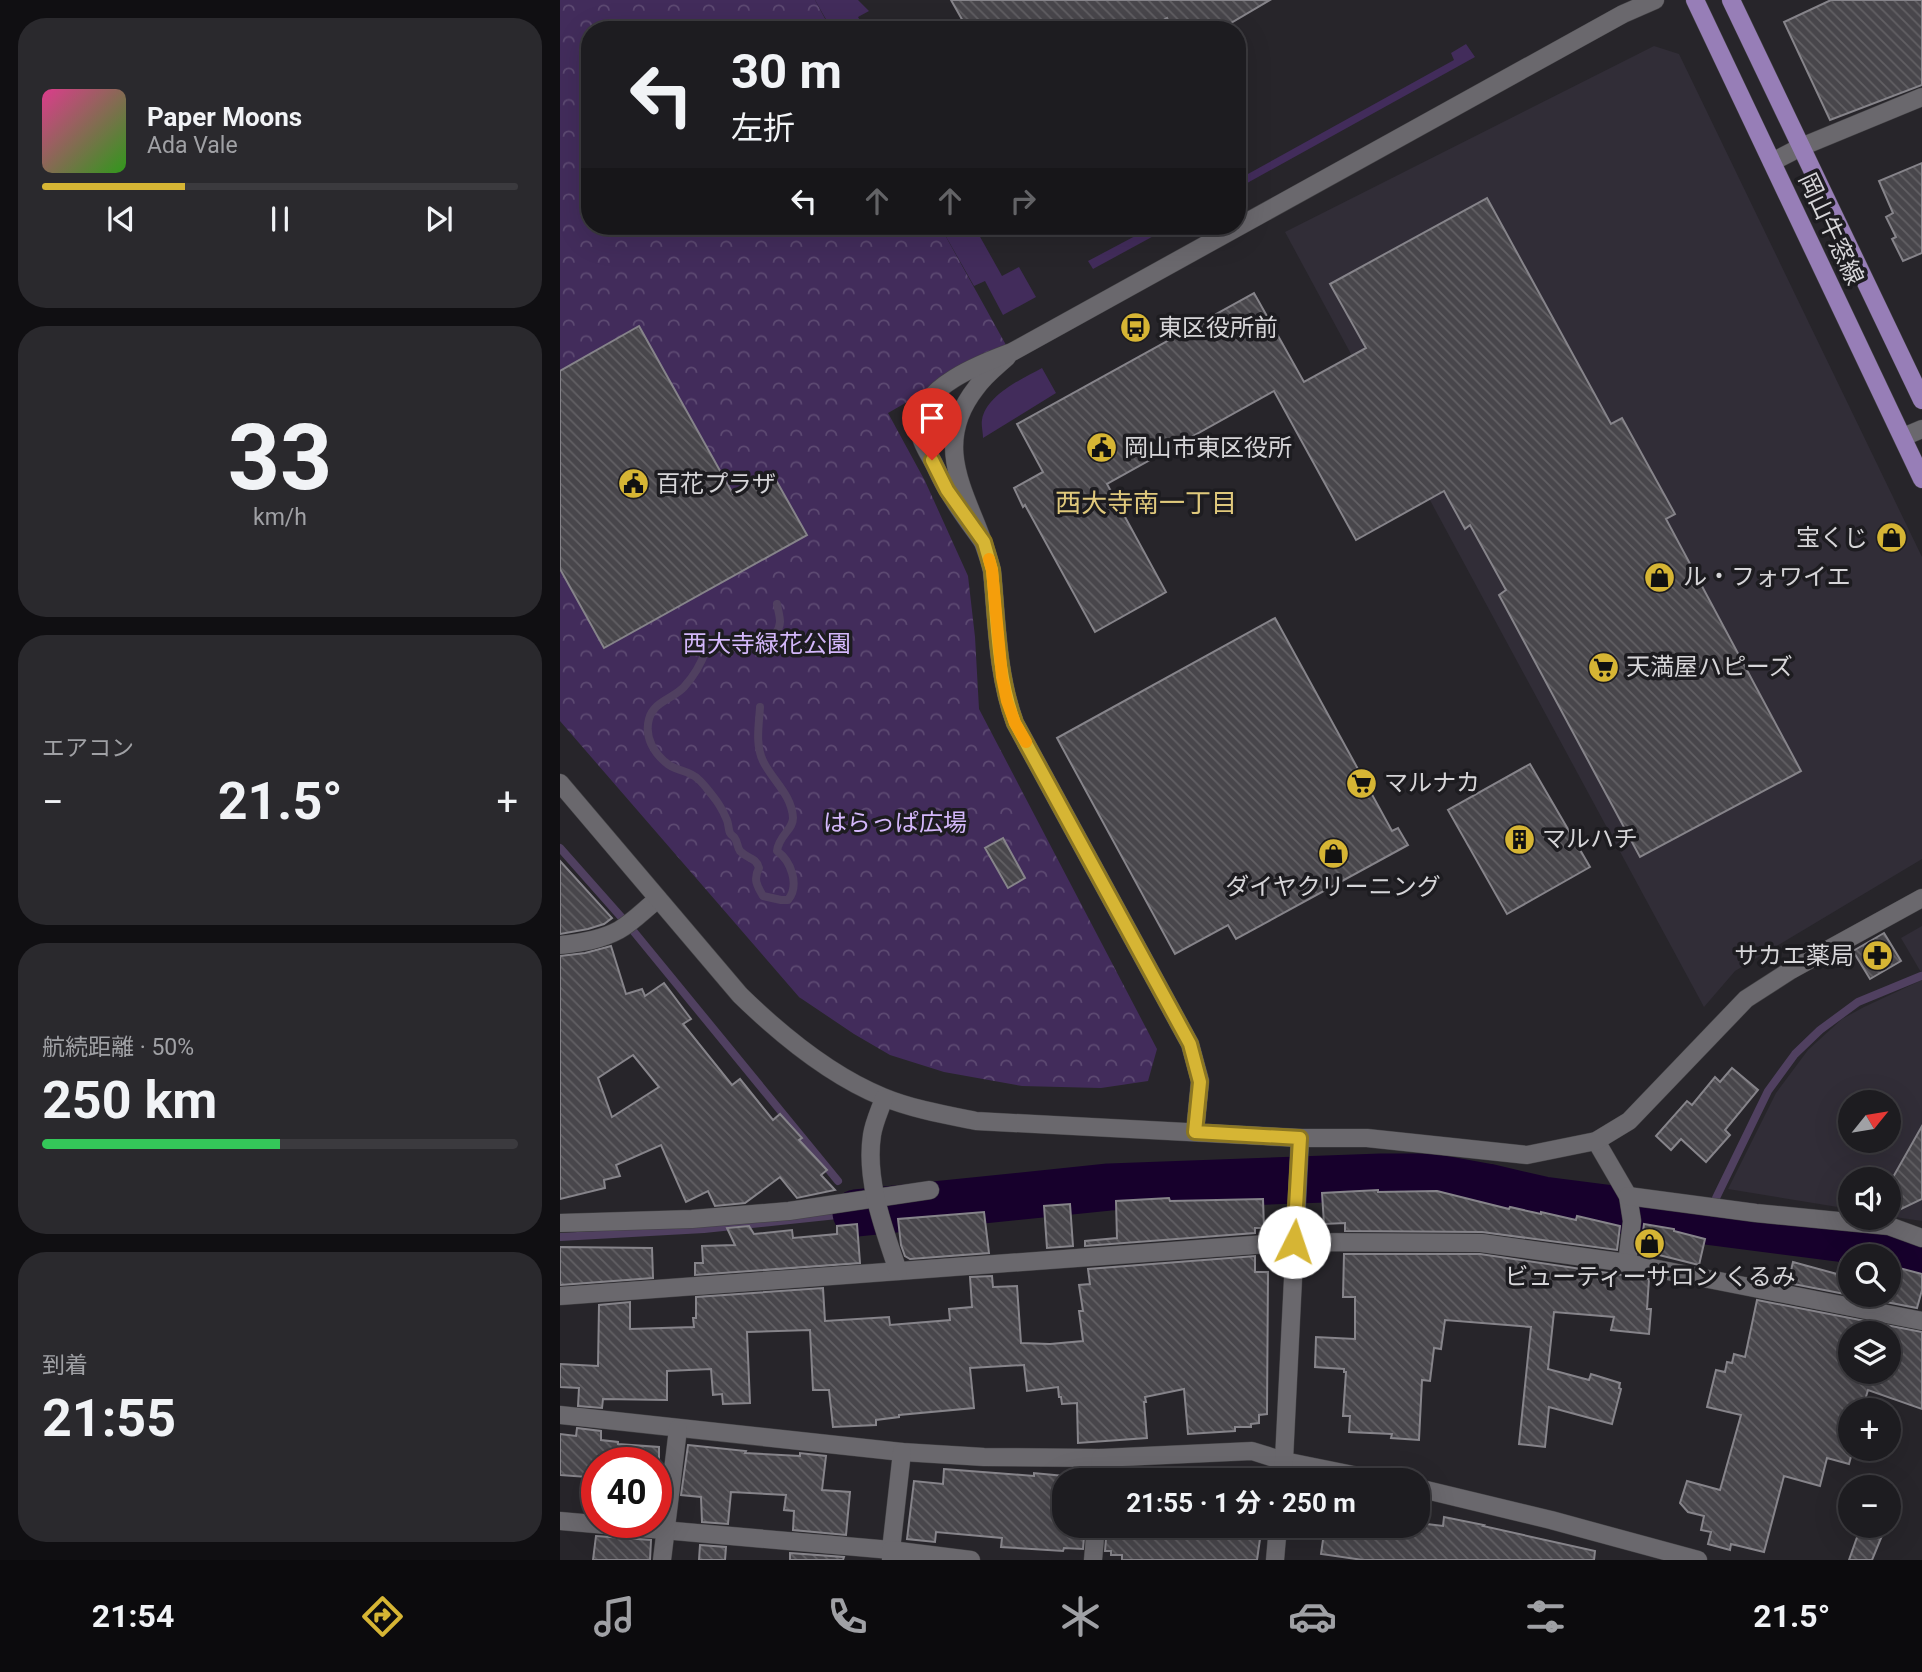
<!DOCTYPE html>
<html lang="ja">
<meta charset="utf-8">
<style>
body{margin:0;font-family:Roboto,"Noto Sans JP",sans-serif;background:#2a292d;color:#f1f3f6;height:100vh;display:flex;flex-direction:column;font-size:26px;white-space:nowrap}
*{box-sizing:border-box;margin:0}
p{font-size:23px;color:#a0a1a5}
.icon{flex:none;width:38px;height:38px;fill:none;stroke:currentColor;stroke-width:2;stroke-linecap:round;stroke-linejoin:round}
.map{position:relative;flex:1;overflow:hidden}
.panel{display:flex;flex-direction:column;gap:18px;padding:18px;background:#100f12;width:560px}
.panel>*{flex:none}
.top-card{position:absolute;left:21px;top:21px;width:665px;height:214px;border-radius:28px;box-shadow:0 7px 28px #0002,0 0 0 2px #3b3a3e;background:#1d1c20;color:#f1f3f6;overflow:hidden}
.needle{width:46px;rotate:60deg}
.controls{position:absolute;left:1278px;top:1090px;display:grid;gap:14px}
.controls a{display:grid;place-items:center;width:63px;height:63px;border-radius:50%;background:#1d1c20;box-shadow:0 7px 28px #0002,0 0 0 2px #3b3a3e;font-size:35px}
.speed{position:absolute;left:21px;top:1447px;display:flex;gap:14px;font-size:35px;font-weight:700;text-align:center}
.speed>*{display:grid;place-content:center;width:91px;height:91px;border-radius:50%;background:#1d1c20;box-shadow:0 7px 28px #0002,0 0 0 2px #3b3a3e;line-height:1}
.speed .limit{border:10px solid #d22;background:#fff;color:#111}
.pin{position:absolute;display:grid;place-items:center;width:60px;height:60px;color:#fff;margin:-72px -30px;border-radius:50% 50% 50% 0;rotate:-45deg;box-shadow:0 0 7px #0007}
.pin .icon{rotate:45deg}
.me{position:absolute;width:77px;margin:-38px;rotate:4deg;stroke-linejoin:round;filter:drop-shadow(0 0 5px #0008)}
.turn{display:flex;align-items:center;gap:24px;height:147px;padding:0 35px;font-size:32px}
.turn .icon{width:91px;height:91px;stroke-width:2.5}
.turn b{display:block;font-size:49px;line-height:60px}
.lanes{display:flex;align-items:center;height:66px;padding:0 35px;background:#0003;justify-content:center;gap:35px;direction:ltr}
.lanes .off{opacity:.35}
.big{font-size:52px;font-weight:700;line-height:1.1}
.panel .widget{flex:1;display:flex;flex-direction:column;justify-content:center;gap:10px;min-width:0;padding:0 24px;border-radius:28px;background:#2a292d}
.panel .dial{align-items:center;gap:0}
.dial b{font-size:91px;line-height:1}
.song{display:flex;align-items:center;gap:21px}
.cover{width:84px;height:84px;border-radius:10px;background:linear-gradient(135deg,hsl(330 70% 55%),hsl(110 70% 35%))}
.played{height:7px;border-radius:4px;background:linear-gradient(90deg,#d6b534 30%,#3b3a3e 30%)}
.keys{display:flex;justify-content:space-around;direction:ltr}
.heat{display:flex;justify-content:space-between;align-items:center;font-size:38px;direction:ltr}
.charge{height:10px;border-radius:5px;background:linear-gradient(90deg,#34c759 50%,#3b3a3e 0)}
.trip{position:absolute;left:492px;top:1468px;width:378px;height:70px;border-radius:28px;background:#1d1c20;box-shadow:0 7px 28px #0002,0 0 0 2px #3b3a3e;font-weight:700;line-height:70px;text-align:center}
.tabs{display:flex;height:112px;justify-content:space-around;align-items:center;background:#0c0b0d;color:#a0a1a5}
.tabs .icon{width:49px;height:49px}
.tabs .active{color:#d6b534}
.tabs b{font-size:32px;color:#f1f3f6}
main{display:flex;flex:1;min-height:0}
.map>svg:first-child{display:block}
.built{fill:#312d37;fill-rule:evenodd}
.grass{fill:#422c5b}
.forest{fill:url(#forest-crowns)}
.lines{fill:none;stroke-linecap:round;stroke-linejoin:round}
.stream{stroke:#504060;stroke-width:8}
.river{stroke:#17002c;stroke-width:47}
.building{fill:url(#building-back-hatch);stroke:#86848a;stroke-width:2;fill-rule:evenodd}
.street-casing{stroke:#434245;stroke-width:19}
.secondary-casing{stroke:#434245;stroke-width:19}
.primary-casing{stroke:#434245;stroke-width:19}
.street{stroke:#6a686d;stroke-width:18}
.secondary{stroke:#6a686d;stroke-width:18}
.primary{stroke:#977eb7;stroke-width:18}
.route-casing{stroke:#8b7622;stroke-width:18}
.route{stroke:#d6b534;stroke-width:12}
.slow{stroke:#f59e0b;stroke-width:12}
.labels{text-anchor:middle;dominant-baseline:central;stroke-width:7;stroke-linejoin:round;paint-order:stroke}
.street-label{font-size:24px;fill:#d6d5d8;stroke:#1d1c20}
.poi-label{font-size:24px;fill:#d6d5d8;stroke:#1d1c20;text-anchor:start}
.park-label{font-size:24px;fill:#d4b8fb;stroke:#1d1c20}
.neighbourhood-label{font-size:26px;fill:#e0c97c;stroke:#1d1c20}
</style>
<main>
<section class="panel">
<div class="widget">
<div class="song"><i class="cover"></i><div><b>Paper Moons</b><p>Ada Vale</p></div></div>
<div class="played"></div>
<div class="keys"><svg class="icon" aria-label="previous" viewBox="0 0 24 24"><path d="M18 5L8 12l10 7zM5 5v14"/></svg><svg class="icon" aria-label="pause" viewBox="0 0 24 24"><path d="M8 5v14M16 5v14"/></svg><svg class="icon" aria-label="next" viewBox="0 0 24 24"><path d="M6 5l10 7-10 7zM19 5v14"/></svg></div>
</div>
<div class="widget dial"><b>33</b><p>km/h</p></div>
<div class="widget"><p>エアコン</p>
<div class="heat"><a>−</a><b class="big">21.5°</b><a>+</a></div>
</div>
<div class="widget"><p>航続距離 · 50%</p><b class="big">250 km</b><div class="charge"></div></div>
<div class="widget"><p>到着</p><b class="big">21:55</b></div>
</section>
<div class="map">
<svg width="1362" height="1560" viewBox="0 0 1362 1560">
<defs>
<pattern id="forest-crowns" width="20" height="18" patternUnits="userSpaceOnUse" patternTransform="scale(1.75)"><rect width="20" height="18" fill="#422c5b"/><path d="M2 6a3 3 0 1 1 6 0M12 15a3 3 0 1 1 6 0" fill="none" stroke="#5d4a72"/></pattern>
<pattern id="building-back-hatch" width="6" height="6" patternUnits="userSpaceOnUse" patternTransform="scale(1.75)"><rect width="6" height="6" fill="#48464b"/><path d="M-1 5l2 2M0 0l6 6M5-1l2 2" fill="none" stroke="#626064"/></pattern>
</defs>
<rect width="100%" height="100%" fill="#27252a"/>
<g class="built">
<path d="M1094,46L1119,54L1362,557V859L1175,971L1144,1007L725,232Z"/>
<path d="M1362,926V974L1341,938Z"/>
<path d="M1362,980V1221L1328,1216V1180H1290V1209L1168,1189L1216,1093L1248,1050L1282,1019L1304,1007ZM1290,1102H1328V1141H1290Z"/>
</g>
<g class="grass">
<path d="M255,0H298L309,11L298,17L305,30H272Z"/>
<path d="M906,44L915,57L680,187L677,180L894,60L891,53Z"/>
<path d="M380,226H414L442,276L459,267L476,297L443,315L425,281L414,286Z"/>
<path d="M594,226H612L533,269L528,261Z"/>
<path d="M482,368L496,393L423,438C423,432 421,425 422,420C426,395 462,379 482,368Z"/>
</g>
<path class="forest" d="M0,0H255L271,30H30V226H380L446,345L328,413L365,481L408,576L415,637L419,709L597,1049L588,1081L541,1088L462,1086L384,1072L330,1055L294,1034L239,997L0,721Z"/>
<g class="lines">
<g class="stream">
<path d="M200,707C199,725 195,744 203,761C212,780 232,795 233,818C233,830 219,835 217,851C231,861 240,885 228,900H221L203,896C197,886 193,879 199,868C196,857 187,859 180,851C177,847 178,842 174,837C173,836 171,835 170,833C168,829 169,823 166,818C163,811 157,801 152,795C148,790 143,783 138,779C130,771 118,771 109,765C94,754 84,737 89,719C94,701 113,699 124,687C134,676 141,664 146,650C167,647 218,651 220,622C220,616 218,610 217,604"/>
<path d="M0,848L70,927L278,1181"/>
<path d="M1156,1198L1208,1091L1235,1054L1260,1030L1298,1002L1361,976"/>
<path d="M1149,1222L1151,1214"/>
<path d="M0,1237L144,1229L296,1213"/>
</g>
<path class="river" d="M296,1213L549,1187L821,1177H872L927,1187L983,1200L1301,1241L1362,1257"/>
</g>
<g class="building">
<path d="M391,0H710L659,30H613L607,18L587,30H408Z"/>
<path d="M1271,0H1362V85L1270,120L1224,22Z"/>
<path d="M1362,163V253L1343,261L1332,239L1336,237L1326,217L1333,213L1319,181Z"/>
<path d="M927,198L1051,424L1062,418L1115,514L1106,519L1241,771L1080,857L939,595L946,590L910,525L905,529L884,491L796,540L714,391L547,484L606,592L535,632L465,505L463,507L454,488L483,472L457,424L694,293L744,382L806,348L770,284Z"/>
<path d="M79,326L173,494L212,473L247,535L44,648L0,569V371Z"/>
<path d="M715,618L832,831L838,828L848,845L676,939L668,925L615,954L497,738Z"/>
<path d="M970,764L1030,867L947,914L888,810Z"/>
<path d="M443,838L465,878L448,888L425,848Z"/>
<path d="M0,861L52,918L44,924L28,929L0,934Z"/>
<path d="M1324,933L1341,961L1310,979L1293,951Z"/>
<path d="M51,946L66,994L82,989L85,996L104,983L131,1019L123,1024L172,1085L180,1079L213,1120L220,1114L242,1138L239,1140L267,1170L261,1175L275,1190L237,1198L220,1177L185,1203L155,1206L148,1191L126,1202L101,1145L56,1165L60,1176L44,1180L45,1188L0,1199V956L25,953ZM73,1055L99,1087L52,1117L38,1078Z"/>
<path d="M1172,1068L1198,1090L1165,1130L1170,1135L1146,1162L1121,1139L1111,1150L1096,1136L1127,1101L1132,1105L1155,1077L1160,1082Z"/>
<path d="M1362,1126V1199L1337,1211L1328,1192V1186Z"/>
<path d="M818,1190V1192L877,1191L949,1209L950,1207L981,1214V1212L1016,1220L1017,1216L1060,1226L1057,1250L922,1232L785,1231V1223L764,1224L762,1193Z"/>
<path d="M609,1198L610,1201L703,1199L704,1228H695V1233L525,1246V1241L557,1238L556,1201Z"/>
<path d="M510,1204L513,1246L487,1248L484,1206Z"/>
<path d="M424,1212L429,1253L350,1259L345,1256L341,1245L338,1219Z"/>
<path d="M297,1224L300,1263L135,1275V1263H143L142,1246L175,1245L167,1228L189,1226L194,1234L232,1230L233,1238L277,1234V1226Z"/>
<path d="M1084,1224L1114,1229V1231L1145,1239L1139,1265L1091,1253V1256L1080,1254Z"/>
<path d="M0,1247L92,1248L93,1278L0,1285Z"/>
<path d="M784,1254H920L1089,1279L1087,1309H1091L1089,1334L1051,1330L1054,1317L994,1312L988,1369L1029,1380L1031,1374L1060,1383L1059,1388L1061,1389L1052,1424L989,1407L985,1447L959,1444L971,1327L885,1320L881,1349L874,1348L870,1381L862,1380L859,1440L831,1438L832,1434L789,1432L790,1416H783L786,1372H784V1369L755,1367L756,1337L795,1339V1297H783Z"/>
<path d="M695,1256V1272H708L707,1414L699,1415V1423L691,1424V1427H675V1431L628,1434L624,1389L585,1397L586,1402H584L587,1438L518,1443L517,1403L502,1404L501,1397H499L498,1387L467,1391L464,1365L410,1368L414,1408L339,1415V1417L316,1420V1425L273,1427L269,1390H253L250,1330L187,1332L190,1403L163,1404L162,1394L153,1395L151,1369L107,1371V1400L43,1399L42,1408L18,1406L19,1388L0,1387V1364L38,1366L39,1305L70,1302V1329L134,1327L133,1318H136V1297L263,1288L265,1321L329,1317L330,1325L390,1320L389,1309L412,1307L410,1277L432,1276L433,1287L457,1286L461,1343L490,1344L523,1341L519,1311H523L519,1285L530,1284L528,1269Z"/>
<path d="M1281,1260L1290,1262V1295H1328V1265L1362,1274V1290L1357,1308L1228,1283L1233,1262L1277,1274Z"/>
<path d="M1197,1300L1362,1332V1409L1308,1390L1302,1410H1290V1449H1293L1289,1464L1267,1458L1260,1486L1224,1476L1204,1552L1171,1544L1170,1550L1148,1544L1151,1532L1141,1530L1144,1516L1128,1512L1120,1503L1127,1481L1160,1490L1181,1415L1147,1407L1156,1370L1165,1372L1167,1362L1172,1363L1174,1354L1185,1357ZM1290,1334H1328V1372H1290Z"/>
<path d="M17,1428L41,1431V1440L58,1442V1444L99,1447V1463H37V1472L28,1471L27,1477L0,1475V1434L16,1436Z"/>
<path d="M128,1445L186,1451L185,1453L240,1456V1453L266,1456L262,1490L290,1492L286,1535L233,1530L234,1511L224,1510L226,1495L171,1492L168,1524L142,1522L141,1497L121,1495Z"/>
<path d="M384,1469L474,1476V1473L504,1476V1526H525L523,1549L504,1548L503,1551L441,1547L442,1538L376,1532L375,1542L347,1539L354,1481L383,1484Z"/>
<path d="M884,1517L924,1525L923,1526L1035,1551L1034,1560H803L761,1554L765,1526H858V1523L883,1526Z"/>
<path d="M547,1526H699L698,1538L700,1539L697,1560H562V1555H551V1551H545Z"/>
<path d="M1301,1526H1326L1312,1560H1289Z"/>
<path d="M36,1536L91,1540L90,1560H33Z"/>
<path d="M140,1545L166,1547L165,1560H139Z"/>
<path d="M230,1553L284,1557L283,1560H230Z"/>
</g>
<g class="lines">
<defs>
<g id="street">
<path d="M1212,162L1241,147L1362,97"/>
<path d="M447,357C436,367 424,376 416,388C365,453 417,505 432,571C437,622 437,674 455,723L630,1044L640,1081L635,1132"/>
<path d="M1343,437L1362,429"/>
<path d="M423,542C411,525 397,507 387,489C381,480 377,469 372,460C366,449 359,438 359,425C359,387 422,363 452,352L1063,14L1095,0"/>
<path d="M0,945C20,943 41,940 59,930C73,922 85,909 98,899"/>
<path d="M1036,1141L1068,1196L1072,1221L1067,1263"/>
<path d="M1068,1196L1196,1213L1329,1226L1362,1238"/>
<path d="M0,1223L132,1219L229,1211L370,1190"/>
<path d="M0,1296L734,1242L921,1243L1067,1263L1362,1321"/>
<path d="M0,1415L342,1452L424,1457L541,1458"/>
<path d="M539,1480L541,1458L692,1451L724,1461L818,1480"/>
<path d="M858,1488L991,1520L1138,1560"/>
<path d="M0,1521L331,1550L342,1452"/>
<path d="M102,1560L118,1429"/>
<path d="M331,1560V1550L411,1560"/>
<path d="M533,1560L536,1526"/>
</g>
<g id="secondary">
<path d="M0,783L180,995C221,1035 269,1075 323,1097C352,1109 386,1115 416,1121L740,1138H807L967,1155L1036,1141L1069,1121L1186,999L1231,970L1362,898"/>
<path d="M324,1098C320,1110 314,1122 312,1135C305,1180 324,1229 338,1271"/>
<path d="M723,1480L740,1138"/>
<path d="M715,1560L718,1526"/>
</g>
<g id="primary">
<path d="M1135,0L1362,479"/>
<path d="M1171,0L1362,400"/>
</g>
</defs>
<use href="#street" class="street-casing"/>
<use href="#secondary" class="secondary-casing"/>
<use href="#primary" class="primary-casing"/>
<use href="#street" class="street"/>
<use href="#secondary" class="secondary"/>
<use href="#primary" class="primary"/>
</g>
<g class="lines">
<defs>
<path id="route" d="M372,460L387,490L424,542L432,570C437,622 437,674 455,723L630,1044L640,1082L635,1132L740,1138L734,1242"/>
</defs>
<use href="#route" class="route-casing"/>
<use href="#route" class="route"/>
<path class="slow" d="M429,559L432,570L442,677L447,701L455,723L466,742"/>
</g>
<defs>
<symbol id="bus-disc" viewBox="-11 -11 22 22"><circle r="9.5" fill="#d6b534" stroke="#1d1c20"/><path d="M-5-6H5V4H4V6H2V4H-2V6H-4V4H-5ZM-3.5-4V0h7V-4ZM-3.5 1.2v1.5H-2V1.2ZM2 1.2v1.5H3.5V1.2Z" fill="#111"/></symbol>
<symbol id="civic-disc" viewBox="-11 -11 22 22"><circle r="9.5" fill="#d6b534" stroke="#1d1c20"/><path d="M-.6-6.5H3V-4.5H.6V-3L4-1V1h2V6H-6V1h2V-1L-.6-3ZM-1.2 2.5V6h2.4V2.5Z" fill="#111"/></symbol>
<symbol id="shop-disc" viewBox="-11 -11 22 22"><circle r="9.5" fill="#d6b534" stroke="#1d1c20"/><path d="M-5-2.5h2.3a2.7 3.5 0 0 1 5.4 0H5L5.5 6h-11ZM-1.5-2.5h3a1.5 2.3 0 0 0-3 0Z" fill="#111"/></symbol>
<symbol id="supermarket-disc" viewBox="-11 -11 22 22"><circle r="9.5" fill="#d6b534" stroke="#1d1c20"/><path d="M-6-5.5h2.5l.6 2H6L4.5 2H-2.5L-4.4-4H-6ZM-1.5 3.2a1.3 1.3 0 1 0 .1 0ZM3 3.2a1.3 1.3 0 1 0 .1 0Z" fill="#111"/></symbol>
<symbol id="building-disc" viewBox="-11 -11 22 22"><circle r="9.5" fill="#d6b534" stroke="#1d1c20"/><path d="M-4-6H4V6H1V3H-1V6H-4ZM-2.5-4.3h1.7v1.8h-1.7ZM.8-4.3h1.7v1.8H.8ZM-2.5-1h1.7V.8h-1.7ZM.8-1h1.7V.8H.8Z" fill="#111"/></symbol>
<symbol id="pharmacy-disc" viewBox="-11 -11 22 22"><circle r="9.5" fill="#d6b534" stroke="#1d1c20"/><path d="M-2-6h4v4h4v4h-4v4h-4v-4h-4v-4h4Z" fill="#111"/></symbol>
</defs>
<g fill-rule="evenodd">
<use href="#bus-disc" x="558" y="310" width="35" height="35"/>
<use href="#civic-disc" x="524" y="430" width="35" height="35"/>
<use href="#civic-disc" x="56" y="466" width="35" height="35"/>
<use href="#shop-disc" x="1314" y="520" width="35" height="35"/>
<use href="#shop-disc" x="1082" y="560" width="35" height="35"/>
<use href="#supermarket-disc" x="1026" y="650" width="35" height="35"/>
<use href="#supermarket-disc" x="784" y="766" width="35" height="35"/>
<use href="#building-disc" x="942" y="822" width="35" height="35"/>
<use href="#shop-disc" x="756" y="836" width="35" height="35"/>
<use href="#pharmacy-disc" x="1300" y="938" width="35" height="35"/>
<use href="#shop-disc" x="1072" y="1226" width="35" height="35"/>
</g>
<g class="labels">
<g class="street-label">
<text transform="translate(1271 229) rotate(65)">岡山牛窓線</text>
</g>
<g class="poi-label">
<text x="598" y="328">東区役所前</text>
<text x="564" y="448">岡山市東区役所</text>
<text x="96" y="484">百花プラザ</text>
<text x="1308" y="538" text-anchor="end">宝くじ</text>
<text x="1123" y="577">ル・フォワイエ</text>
<text x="1066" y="667">天満屋ハピーズ</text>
<text x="824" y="783">マルナカ</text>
<text x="982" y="839">マルハチ</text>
<text x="773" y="887" text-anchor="middle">ダイヤクリーニング</text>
<text x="1294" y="956" text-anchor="end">サカエ薬局</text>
<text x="1090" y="1277" text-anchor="middle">ビューティーサロン くるみ</text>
</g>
<g class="park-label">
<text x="207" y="644">西大寺緑花公園</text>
<text x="335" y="823">はらっぱ広場</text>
</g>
<g class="neighbourhood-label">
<text x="586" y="503">西大寺南一丁目</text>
</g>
</g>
</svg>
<div class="controls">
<a><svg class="needle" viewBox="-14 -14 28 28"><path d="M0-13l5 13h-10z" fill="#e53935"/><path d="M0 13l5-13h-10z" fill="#a0a1a5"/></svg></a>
<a><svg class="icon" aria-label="sound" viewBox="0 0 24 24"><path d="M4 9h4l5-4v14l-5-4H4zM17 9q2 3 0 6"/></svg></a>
<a><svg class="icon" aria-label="search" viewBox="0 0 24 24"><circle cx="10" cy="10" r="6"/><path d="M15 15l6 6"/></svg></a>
<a><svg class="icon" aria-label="layers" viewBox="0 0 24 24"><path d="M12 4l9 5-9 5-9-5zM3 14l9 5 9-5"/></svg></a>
<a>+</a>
<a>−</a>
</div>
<div class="speed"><div class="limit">40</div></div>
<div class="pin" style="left:372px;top:460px;background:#d93025"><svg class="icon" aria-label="arrive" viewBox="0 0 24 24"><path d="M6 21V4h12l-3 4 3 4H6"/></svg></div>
<svg class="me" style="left:734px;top:1242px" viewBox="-20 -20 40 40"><circle r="19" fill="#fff"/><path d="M0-13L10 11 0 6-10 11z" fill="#d6b534"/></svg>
<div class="trip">21:55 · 1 分 · 250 m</div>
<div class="top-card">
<div class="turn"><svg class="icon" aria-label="left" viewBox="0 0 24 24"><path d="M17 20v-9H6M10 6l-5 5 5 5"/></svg><div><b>30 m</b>左折</div></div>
<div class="lanes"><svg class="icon" aria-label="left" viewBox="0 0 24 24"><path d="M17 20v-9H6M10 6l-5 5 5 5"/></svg><svg class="icon off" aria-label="ahead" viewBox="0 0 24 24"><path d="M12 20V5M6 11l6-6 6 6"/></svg><svg class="icon off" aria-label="ahead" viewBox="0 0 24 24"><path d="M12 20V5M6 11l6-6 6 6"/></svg><svg class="icon off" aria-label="right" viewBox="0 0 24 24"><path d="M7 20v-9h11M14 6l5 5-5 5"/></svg></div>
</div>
</div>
</main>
<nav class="tabs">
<b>21:54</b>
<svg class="icon active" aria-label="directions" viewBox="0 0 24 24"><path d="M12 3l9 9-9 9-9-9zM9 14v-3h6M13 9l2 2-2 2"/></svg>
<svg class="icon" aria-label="music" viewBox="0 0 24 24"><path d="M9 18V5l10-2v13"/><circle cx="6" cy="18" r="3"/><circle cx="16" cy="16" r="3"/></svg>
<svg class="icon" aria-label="phone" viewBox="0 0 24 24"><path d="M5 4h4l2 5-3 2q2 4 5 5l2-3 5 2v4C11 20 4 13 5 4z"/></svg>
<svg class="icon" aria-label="climate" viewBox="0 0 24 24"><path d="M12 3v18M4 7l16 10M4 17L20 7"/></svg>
<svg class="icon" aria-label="car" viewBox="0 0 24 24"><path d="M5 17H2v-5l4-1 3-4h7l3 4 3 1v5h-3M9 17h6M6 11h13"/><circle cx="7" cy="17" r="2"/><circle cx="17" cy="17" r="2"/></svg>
<svg class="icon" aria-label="filters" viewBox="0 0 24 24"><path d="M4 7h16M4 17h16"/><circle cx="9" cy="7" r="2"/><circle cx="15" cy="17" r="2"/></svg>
<b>21.5°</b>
</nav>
